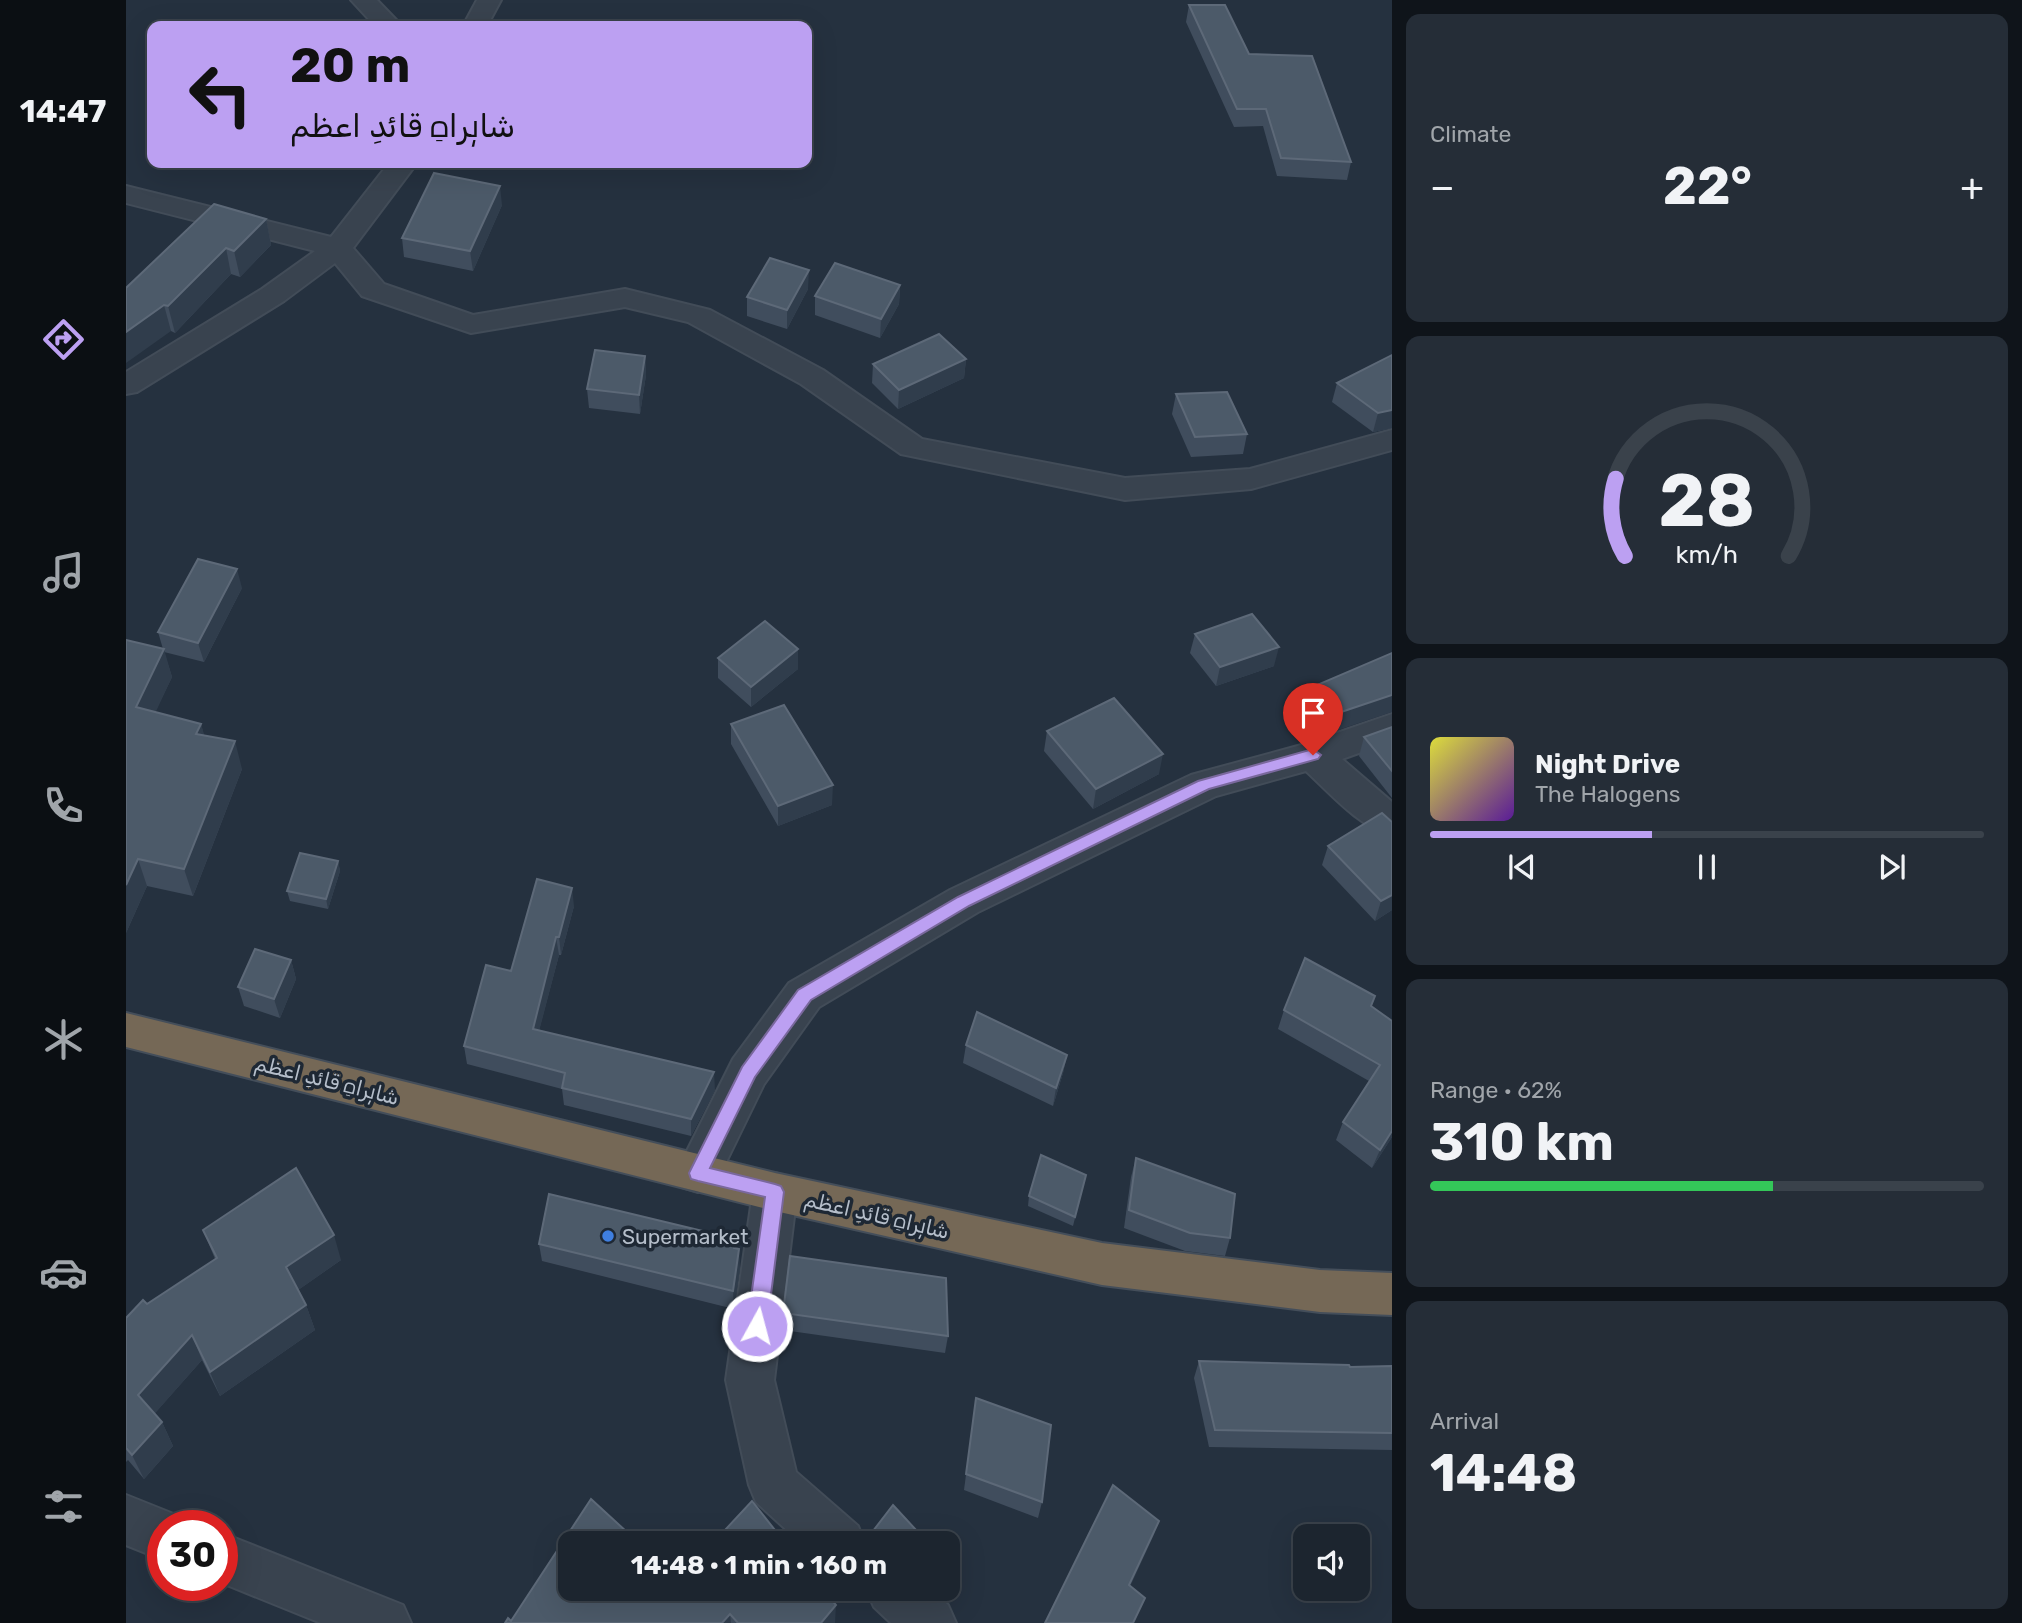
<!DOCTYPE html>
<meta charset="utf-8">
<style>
body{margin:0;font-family:Rubik,Cairo,sans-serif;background:#252d37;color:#f1f3f6;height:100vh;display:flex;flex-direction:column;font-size:26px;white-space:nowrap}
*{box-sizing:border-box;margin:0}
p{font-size:23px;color:#a0a5aa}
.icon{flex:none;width:38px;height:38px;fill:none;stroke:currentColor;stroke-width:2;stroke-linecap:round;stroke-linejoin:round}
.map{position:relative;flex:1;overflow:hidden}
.side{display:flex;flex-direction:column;gap:14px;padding:14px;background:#0f141a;width:630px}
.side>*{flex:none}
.banner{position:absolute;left:21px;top:21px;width:665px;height:147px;border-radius:14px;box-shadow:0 7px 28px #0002,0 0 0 2px #3a424b;background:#bca0f2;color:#111;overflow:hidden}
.controls{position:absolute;left:1167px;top:1524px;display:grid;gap:14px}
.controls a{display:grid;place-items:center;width:77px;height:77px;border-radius:14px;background:#1c252f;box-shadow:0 7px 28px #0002,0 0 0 2px #3a424b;font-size:35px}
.speed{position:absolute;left:21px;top:1510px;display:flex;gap:14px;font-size:35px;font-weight:700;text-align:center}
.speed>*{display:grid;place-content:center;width:91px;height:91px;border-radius:50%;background:#1c252f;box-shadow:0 7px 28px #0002,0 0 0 2px #3a424b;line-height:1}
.speed .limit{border:10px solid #d22;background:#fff;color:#111}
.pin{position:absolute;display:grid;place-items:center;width:60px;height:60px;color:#fff;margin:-72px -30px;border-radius:50% 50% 50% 0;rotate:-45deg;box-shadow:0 0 7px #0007}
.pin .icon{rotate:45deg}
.me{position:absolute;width:77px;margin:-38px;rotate:7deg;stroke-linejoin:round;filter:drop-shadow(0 0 5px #0008)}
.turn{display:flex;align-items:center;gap:24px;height:147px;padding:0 28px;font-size:32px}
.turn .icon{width:91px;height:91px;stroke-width:2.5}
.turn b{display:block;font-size:49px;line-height:60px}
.big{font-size:52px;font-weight:700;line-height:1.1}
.side .widget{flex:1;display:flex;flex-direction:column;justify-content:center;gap:10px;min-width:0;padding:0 24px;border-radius:14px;background:#252d37}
.side .dial{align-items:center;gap:0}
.dial svg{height:182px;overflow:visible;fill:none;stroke:#3a424b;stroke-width:7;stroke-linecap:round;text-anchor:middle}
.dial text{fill:#f1f3f6;stroke:none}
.song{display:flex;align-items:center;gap:21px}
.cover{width:84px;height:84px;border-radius:10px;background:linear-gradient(135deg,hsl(60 70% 55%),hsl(270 70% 35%))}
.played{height:7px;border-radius:4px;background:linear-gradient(90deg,#bca0f2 40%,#3a424b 40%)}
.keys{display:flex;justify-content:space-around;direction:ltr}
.heat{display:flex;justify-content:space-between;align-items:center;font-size:38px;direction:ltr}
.charge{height:10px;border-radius:5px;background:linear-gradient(90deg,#34c759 62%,#3a424b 0)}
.trip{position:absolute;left:432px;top:1531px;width:402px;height:70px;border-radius:14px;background:#1c252f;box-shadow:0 7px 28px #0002,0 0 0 2px #3a424b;font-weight:700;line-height:70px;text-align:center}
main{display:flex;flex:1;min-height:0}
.tabs{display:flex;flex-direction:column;width:126px;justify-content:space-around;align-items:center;background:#0b0f13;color:#a0a5aa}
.tabs .icon{width:49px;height:49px}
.tabs .active{color:#bca0f2}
.tabs b{font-size:32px;color:#f1f3f6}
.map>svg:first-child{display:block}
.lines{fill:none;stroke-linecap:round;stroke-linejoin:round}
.minor-casing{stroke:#424c58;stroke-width:4}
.highway-casing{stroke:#444e5a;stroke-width:4}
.minor{fill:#39434f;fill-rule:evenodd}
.highway{fill:#756856;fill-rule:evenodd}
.wall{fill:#404d5d}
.shaded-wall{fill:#303d4c}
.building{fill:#4c5a69;stroke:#5d6978;stroke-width:2}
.route{fill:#bca0f2;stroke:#7a689d;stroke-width:2}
.shop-dot{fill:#3f7fe0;stroke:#1e2834;stroke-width:2.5}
.labels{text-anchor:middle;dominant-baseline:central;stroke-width:7;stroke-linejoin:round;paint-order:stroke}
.street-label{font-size:21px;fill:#b5beca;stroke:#1e2834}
.poi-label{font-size:21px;fill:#b5beca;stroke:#1e2834;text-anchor:start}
</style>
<main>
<nav class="tabs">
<b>14:47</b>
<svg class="icon active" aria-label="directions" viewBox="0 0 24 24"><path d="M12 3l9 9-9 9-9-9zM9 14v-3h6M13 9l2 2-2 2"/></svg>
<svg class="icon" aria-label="music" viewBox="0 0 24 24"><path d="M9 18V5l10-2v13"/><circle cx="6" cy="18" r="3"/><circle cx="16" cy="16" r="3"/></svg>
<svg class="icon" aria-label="phone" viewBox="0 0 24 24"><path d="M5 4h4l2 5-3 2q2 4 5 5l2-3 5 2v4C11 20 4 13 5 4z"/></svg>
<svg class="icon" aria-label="climate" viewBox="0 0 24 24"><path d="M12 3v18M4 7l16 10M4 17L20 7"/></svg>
<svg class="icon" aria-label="car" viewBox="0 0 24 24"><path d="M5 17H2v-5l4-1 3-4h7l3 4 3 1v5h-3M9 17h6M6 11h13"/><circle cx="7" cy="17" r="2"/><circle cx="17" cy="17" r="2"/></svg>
<svg class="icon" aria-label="filters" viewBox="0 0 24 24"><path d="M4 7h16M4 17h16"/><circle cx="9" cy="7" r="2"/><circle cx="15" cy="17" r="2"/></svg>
</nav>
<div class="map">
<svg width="1266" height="1623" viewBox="0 0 1266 1623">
<rect width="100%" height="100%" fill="#25313f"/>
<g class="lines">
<defs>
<g id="minor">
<path d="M225,0H251L276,26H249Z"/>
<path d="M351,0H375L361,26H337Z"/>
<path d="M263,163H291L227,248L258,284L347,315L499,289L584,310L697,370L796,439L999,478L1124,469L1266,430V450L1125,489L999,500L775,454L675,384L562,322L499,307L345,333L236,296L209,263L158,301L11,392L0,394V372L136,289L189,251L0,203V186L205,237Z"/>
<path d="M1266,714V741L1216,759L1266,802V836C1232,826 1205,794 1180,771L1090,796L852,912L693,1007L638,1084L588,1187L572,1192L556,1187L550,1173L607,1059L663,983L824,890L1065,775L1179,744Z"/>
<path d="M649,1173L665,1178L671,1192L648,1380L670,1472L732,1526L739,1544H676L630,1502L623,1485L600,1380L627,1192L633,1178Z"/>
<path d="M0,1495L55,1517L59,1526H37V1560L0,1545Z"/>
<path d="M96,1533L277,1605L285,1623H195L96,1583Z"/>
<path d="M740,1589H805L822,1605L830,1623H765L748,1607Z"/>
</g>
<path id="highway" d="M0,1013L649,1173L976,1243L1194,1270L1266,1273V1315L1194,1312L976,1285L649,1211L0,1047Z"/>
</defs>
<use href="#minor" class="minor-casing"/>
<use href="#highway" class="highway-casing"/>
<use href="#minor" class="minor"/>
<use href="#highway" class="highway"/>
</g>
<g class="wall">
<path d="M1063,5L1123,54L1225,162L1221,180L1151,176L1137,126L1108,127L1060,22Z"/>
<path d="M376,205L347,271L278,257L276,238Z"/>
<path d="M140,219L145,245L114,277L105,274L49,333L45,331L0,288Z"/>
<path d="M774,285L773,304L754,338L689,315V296Z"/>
<path d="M682,289L661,329L621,316V297Z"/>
<path d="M1266,355V428L1247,432L1206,402L1211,383Z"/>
<path d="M519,356L520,375L514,414L463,408L461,389Z"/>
<path d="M840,359L838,378L772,409L746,383L747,364Z"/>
<path d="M1050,394L1121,434L1117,454L1065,457L1046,414Z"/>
<path d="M116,588L78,662L38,652L46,677L29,712L75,724L78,736L116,769L67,896L21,886L0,933L37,649L32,632Z"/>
<path d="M1069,634L1148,666L1090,686L1064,653Z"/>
<path d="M1266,653L1209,731L1186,704L1191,685Z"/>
<path d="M592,658L672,669L625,707L592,678Z"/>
<path d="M605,724L706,805L652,826L605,744Z"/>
<path d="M1266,727V798L1233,756L1238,737Z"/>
<path d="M921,731L1033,774L967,809L918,751Z"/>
<path d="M1202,846L1266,910L1249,921L1196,865Z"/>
<path d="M212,861L214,871L202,909L164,901L161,891Z"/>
<path d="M448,906L435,955H433L413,1030L589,1090L565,1136L438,1105L436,1089L341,1064L338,1046L385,971Z"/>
<path d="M165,960L170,979L154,1018L118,1006L112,987Z"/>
<path d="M1245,1006L1266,1021V1137L1246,1168L1210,1140L1217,1122L1243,1081L1152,1029L1158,1010Z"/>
<path d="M840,1045L941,1055L937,1073L927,1106L837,1063Z"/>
<path d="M1010,1158L1104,1238L1099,1256L1059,1251L998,1228L1005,1177Z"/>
<path d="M960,1175L947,1226L902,1206L903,1196Z"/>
<path d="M77,1230L215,1260L172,1290L180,1305L189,1330L94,1396L76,1360L28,1414L36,1422L47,1446L18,1479L2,1460L0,1462V1318L89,1259Z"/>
<path d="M413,1244L614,1267L608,1309L416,1261Z"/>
<path d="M657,1313L822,1336L819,1353L657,1330Z"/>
<path d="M1073,1361L1224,1367L1266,1366V1450L1083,1447L1068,1378Z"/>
<path d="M850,1398L916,1502L912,1518L838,1490Z"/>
<path d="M444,1589L709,1623H379Z"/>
</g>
<g class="shaded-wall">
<path d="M374,186L376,205L347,271L344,251Z"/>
<path d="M140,219L145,245L114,277L108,251Z"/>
<path d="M100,248L105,274L49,333L42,306Z"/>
<path d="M683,270L682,289L661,329V310Z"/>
<path d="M774,285L773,304L754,338L755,319Z"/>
<path d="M38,305L45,331L0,363V332Z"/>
<path d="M519,356L520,375L514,414L513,395Z"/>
<path d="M840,359L838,378L772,409L773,390Z"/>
<path d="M1266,410V428L1247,432L1252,413Z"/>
<path d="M111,569L116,588L78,662L72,643Z"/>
<path d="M1153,647L1148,666L1090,686L1094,667Z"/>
<path d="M38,649L46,677L19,735L10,707Z"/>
<path d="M672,649V669L625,707V687Z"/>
<path d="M1266,695V712L1209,731L1215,712Z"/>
<path d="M75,724L83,751L70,734Z"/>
<path d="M109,741L116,769L67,896L58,869Z"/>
<path d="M1037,754L1033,774L967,809L970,789Z"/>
<path d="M707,785L706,805L652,826V806Z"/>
<path d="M12,859L21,886L0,933V885Z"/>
<path d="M212,861L214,871L202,909L200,899Z"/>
<path d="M446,888L448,906L435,955L433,937Z"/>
<path d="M1266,895V910L1249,921L1255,901Z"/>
<path d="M430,937L433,955L409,1047L407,1029Z"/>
<path d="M165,960L170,979L154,1018L148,999Z"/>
<path d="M941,1055L937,1073L927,1106L930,1088Z"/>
<path d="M588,1072L589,1090L565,1136V1119Z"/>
<path d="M1266,1131V1137L1246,1168L1254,1150Z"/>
<path d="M208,1235L215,1260L168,1293L160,1267Z"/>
<path d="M613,1249L614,1267L608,1309L607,1291Z"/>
<path d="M180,1305L189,1330L94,1396L84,1372Z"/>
<path d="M66,1335L76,1360L24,1419L12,1395Z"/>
<path d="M36,1422L47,1446L18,1479L6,1455Z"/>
<path d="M1033,1521L1027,1537L998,1600L1003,1585Z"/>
<path d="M710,1605L709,1623H695Z"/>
<path d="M604,1614L605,1623H596Z"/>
</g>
<g class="building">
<path d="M1063,5H1099L1123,54L1186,56L1225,162L1155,158L1140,109H1111Z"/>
<path d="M308,173L374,186L344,251L276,238Z"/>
<path d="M88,204L140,219L108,251L100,248L42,306L38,305L0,332V288Z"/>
<path d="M644,258L683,270L661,310L621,297Z"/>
<path d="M709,263L774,285L755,319L689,296Z"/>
<path d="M813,334L840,359L773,390L747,364Z"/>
<path d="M469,350L519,356L513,395L461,389Z"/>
<path d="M1266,355V410L1252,413L1211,383Z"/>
<path d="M1101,392L1121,434L1069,437L1050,394Z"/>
<path d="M72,559L111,569L72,643L32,632Z"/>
<path d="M1126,614L1153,647L1094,667L1069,634Z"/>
<path d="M639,621L672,649L625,687L592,658Z"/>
<path d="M0,640L38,649L10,707L75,724L70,734L109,741L58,869L12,859L0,885Z"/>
<path d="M1266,653V695L1215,712L1191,685Z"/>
<path d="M988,698L1037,754L970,789L921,731Z"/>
<path d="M658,705L707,785L652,806L605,724Z"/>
<path d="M1266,727V771L1238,737Z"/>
<path d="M1256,813L1266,822V895L1255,901L1202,846Z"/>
<path d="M174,853L212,861L200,899L161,891Z"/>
<path d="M411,879L446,888L433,937H430L407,1029L588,1072L565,1119L436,1088L439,1073L338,1046L360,965L385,971Z"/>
<path d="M129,949L165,960L148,999L112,987Z"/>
<path d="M1179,958L1249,996L1245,1006L1266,1021V1131L1254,1150L1217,1122L1254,1065L1158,1010Z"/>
<path d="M851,1012L941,1055L930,1088L840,1045Z"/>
<path d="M915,1155L960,1175L949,1217L903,1196Z"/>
<path d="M1010,1158L1109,1194L1104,1238L1064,1233L1003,1210Z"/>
<path d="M170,1168L208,1235L160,1267L180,1305L84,1372L66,1335L12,1395L36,1422L6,1455L0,1448V1318L17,1300L21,1304L91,1258L77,1230Z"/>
<path d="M423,1194L610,1239L608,1248L613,1249L607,1291L413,1244Z"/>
<path d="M664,1256L820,1278L822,1336L657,1313Z"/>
<path d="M1073,1361L1223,1365L1224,1367L1266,1366V1433L1089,1430Z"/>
<path d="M850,1398L925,1425L916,1502L840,1474Z"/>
<path d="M987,1485L1033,1521L1003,1585L1019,1598L1007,1623H919Z"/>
<path d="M465,1499L514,1544H444V1589H697L710,1605L695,1623H612L604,1614L596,1623H379L382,1618L385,1621Z"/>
<path d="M626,1501L660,1544H586Z"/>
<path d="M767,1505L803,1544H737Z"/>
</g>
<path class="route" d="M1187,749L1195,755L1192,759L1083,789L843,906L685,1000L629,1077L584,1168L649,1184L655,1186L658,1192L641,1326L638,1332L631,1335L624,1332L621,1326L639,1197L572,1181L565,1179L563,1173L616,1067L672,990L832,897L1072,781Z"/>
<circle class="shop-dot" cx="482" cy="1236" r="7"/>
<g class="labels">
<g class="street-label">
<text transform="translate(201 1080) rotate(14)">شاہراہِ قائدِ اعظم</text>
<text transform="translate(751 1215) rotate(13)">شاہراہِ قائدِ اعظم</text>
</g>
<g class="poi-label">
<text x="496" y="1236">Supermarket</text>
</g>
</g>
</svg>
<div class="controls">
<a><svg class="icon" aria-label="sound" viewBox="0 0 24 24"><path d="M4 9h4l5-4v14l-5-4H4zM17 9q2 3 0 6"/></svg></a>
</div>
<div class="speed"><div class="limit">30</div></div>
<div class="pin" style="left:1187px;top:755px;background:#d93025"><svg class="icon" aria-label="arrive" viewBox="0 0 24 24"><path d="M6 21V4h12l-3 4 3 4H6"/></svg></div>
<svg class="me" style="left:631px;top:1326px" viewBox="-20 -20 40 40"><circle r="17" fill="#bca0f2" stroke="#fff" stroke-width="3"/><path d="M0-11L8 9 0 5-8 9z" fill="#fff"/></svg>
<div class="trip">14:48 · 1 min · 160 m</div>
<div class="banner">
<div class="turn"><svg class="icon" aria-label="left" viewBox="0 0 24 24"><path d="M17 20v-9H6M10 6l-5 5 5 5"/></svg><div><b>20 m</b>شاہراہِ قائدِ اعظم</div></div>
</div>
</div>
<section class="side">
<div class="widget"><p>Climate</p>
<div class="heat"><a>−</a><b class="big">22°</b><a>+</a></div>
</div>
<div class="widget dial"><svg viewBox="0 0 100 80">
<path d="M14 69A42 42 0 1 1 86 69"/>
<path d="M14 69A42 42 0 0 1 10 35" stroke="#bca0f2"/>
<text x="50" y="56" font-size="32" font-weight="700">28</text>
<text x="50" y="72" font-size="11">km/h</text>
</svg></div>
<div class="widget">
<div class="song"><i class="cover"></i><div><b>Night Drive</b><p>The Halogens</p></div></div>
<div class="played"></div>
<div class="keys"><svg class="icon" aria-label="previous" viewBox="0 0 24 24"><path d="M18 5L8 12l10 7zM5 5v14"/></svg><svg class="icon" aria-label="pause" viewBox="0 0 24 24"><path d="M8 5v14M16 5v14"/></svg><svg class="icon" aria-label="next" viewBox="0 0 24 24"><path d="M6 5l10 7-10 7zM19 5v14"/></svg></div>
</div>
<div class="widget"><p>Range · 62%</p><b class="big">310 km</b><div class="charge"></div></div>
<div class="widget"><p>Arrival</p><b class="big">14:48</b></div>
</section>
</main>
